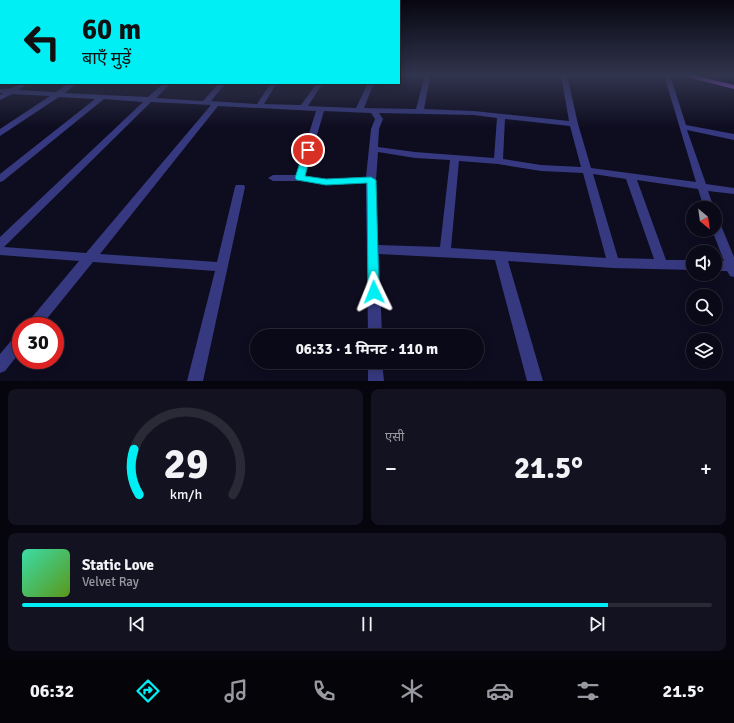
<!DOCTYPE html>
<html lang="hi">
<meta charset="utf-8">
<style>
body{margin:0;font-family:Signika,"Noto Sans Devanagari",sans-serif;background:#131220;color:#f1f3f6;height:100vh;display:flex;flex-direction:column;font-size:15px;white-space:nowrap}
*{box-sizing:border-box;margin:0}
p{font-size:13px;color:#999aa1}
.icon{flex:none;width:22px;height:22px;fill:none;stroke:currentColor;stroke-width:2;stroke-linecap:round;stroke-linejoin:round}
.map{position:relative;height:381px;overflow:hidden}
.sheet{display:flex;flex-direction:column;gap:8px;padding:8px;background:#06050d;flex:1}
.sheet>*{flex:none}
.guide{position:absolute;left:0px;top:0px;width:400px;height:84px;box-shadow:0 2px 10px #0003,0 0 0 1px #2a2a36;background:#00eff4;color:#111;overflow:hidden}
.needle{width:26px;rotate:151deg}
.fabs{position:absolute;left:686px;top:201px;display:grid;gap:8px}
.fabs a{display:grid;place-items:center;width:36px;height:36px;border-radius:50%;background:#0a0917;box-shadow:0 2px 10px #0003,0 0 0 1px #2a2a36;font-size:20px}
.speed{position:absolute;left:12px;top:317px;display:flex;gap:8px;font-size:20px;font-weight:700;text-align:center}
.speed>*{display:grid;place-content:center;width:52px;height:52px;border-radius:50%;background:#0a0917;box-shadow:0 2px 10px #0003,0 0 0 1px #2a2a36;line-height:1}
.speed .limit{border:6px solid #d22;background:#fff;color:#111}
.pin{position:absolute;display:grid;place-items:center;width:34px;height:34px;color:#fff;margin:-17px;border:2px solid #fff;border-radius:50%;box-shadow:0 1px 4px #0007}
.me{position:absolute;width:44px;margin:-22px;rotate:358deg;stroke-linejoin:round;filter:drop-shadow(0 0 3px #0008)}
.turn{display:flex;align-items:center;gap:14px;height:84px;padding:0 16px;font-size:18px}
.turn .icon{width:52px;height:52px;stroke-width:2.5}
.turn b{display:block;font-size:28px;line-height:34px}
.big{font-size:30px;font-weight:700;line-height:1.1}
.sheet .widget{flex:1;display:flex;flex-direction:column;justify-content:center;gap:6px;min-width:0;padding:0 14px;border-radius:8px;background:#131220}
.sheet .dial{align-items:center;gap:0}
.dial svg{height:104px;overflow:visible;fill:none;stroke:#2a2a36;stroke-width:7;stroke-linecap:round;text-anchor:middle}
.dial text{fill:#f1f3f6;stroke:none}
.song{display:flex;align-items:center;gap:12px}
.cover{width:48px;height:48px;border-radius:6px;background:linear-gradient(135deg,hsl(160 70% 55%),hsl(90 70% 35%))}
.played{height:4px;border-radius:2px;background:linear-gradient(90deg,#00eff4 85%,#2a2a36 85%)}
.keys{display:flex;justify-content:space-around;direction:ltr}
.heat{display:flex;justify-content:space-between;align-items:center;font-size:22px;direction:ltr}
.sheet .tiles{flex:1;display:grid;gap:8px;grid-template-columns:1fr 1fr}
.widget:last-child{grid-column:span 2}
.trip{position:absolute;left:250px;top:329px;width:234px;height:40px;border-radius:20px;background:#0a0917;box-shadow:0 2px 10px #0003,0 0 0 1px #2a2a36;font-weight:700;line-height:40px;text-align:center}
.menu{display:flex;height:64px;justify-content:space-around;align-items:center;background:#040409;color:#999aa1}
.menu .icon{width:28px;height:28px}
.menu .selected{color:#00eff4}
.menu b{font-size:18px;color:#f1f3f6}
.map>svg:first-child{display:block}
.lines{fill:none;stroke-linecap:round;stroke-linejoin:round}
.street{fill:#36397f;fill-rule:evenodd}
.primary{fill:#b050ff;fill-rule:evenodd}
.route{fill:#00eff4;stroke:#009b9f}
</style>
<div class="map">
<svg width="734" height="381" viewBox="0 0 734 381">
<rect width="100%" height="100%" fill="#0e0c1f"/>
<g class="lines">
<g class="street">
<path d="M561,75H567L578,124L591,168L696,182L664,75H670L686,125L734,134V140L687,130L706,184L734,188V194L708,191L714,208H704L698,189L637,180L666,260H693V270L613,268L508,261L543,381H527L495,260L379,254L382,336H368L366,183L327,185L300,181H273L268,178L273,175H296L316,111L218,106L100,254L217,262L235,187L236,185H244L245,187L203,381H187L215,271L93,262L41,326H26L28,322L79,261L0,255V237L143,102L104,99L3,181L0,182V174L95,99L59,97L0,136V129L50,96L12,94L0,100V95L3,93H0V89C14,90 16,83 29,83L19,90L56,92L69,83H77L65,93L148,97L164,83H171L156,98L203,101L219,83H226L211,101L257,104L271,83H277L264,104L301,105L317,83H323L308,106L356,108L368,83H374L364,108L416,109L424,78L427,76L430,78L424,109L474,111L569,121ZM151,102L211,105L86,253L4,247ZM324,111L371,113L375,119L371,129L366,177L327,179L305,176ZM379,113L474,115L497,118L494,158L415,152L378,147L379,129L383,119ZM505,119L570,126L581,167L541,165L503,159ZM378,152L415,158L450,160L440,247L378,245L376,180ZM459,161L498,164L541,171L583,173L606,258L451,248ZM593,174L626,179L654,259L618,258Z"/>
<path d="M715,219L719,220L720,223L734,257V277L730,276L727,271H715V261H724L712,230H715Z"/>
<path d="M21,333V351L5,371L0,373V354L16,335Z"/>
<path d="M368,362H382L384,381H368Z"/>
</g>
<path class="primary" d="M682,75H692L734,85V89L683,76Z"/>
</g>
<linearGradient id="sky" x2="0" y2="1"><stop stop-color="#080711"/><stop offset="0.59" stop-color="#30344d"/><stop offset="1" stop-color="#30344d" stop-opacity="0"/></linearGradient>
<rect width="734" height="128" fill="url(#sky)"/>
<path class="route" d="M308,148L312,150L305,176L326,179L371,177L376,180L379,292L378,296L374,297L369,296L368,292L367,183L326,185L297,180L295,178L304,150Z"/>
</svg>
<div class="fabs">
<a><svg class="needle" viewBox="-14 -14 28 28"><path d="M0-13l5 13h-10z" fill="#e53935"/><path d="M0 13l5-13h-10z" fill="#999aa1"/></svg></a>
<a><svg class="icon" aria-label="sound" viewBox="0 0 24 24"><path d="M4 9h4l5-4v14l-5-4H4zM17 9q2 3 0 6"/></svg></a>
<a><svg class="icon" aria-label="search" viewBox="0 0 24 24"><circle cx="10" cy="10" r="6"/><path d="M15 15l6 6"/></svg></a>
<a><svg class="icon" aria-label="layers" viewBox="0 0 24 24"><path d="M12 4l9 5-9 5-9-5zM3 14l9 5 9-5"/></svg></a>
</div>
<div class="speed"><div class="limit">30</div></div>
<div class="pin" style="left:308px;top:150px;background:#d93025"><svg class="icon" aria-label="arrive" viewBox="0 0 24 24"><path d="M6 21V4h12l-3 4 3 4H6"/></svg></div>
<svg class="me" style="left:374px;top:292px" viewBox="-20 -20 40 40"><path d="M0-17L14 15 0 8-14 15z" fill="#00eff4" stroke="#fff" stroke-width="4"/></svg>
<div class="trip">06:33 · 1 मिनट · 110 m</div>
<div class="guide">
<div class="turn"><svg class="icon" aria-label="left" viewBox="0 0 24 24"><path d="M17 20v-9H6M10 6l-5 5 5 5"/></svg><div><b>60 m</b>बाएँ मुड़ें</div></div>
</div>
</div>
<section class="sheet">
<div class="tiles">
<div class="widget dial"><svg viewBox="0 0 100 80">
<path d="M14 69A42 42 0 1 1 86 69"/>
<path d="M14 69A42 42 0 0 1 10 34" stroke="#00eff4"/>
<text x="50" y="56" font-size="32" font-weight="700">29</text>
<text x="50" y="72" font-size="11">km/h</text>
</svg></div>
<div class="widget"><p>एसी</p>
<div class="heat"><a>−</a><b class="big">21.5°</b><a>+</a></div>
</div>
<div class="widget">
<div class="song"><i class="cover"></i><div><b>Static Love</b><p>Velvet Ray</p></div></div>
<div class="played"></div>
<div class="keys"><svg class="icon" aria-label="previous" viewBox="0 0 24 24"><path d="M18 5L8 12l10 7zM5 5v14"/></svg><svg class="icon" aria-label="pause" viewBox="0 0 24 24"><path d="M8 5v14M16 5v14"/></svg><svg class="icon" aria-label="next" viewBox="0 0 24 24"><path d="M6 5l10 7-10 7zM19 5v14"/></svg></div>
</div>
</div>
</section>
<nav class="menu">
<b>06:32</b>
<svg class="icon selected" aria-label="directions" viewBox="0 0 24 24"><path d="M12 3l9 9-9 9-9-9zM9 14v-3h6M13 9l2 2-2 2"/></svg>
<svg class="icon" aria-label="music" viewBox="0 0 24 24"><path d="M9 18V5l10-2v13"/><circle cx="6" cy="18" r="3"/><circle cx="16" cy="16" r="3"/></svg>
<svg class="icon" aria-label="phone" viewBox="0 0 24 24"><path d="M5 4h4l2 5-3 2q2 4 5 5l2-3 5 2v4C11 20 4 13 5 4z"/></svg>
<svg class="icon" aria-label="climate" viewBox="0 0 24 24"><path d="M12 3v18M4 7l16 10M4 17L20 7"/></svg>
<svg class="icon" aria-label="car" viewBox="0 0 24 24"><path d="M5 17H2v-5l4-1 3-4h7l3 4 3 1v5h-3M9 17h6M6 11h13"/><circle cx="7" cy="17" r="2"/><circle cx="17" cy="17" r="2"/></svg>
<svg class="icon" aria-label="filters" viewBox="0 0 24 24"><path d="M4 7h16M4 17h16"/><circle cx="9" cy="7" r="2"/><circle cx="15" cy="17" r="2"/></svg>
<b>21.5°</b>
</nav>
